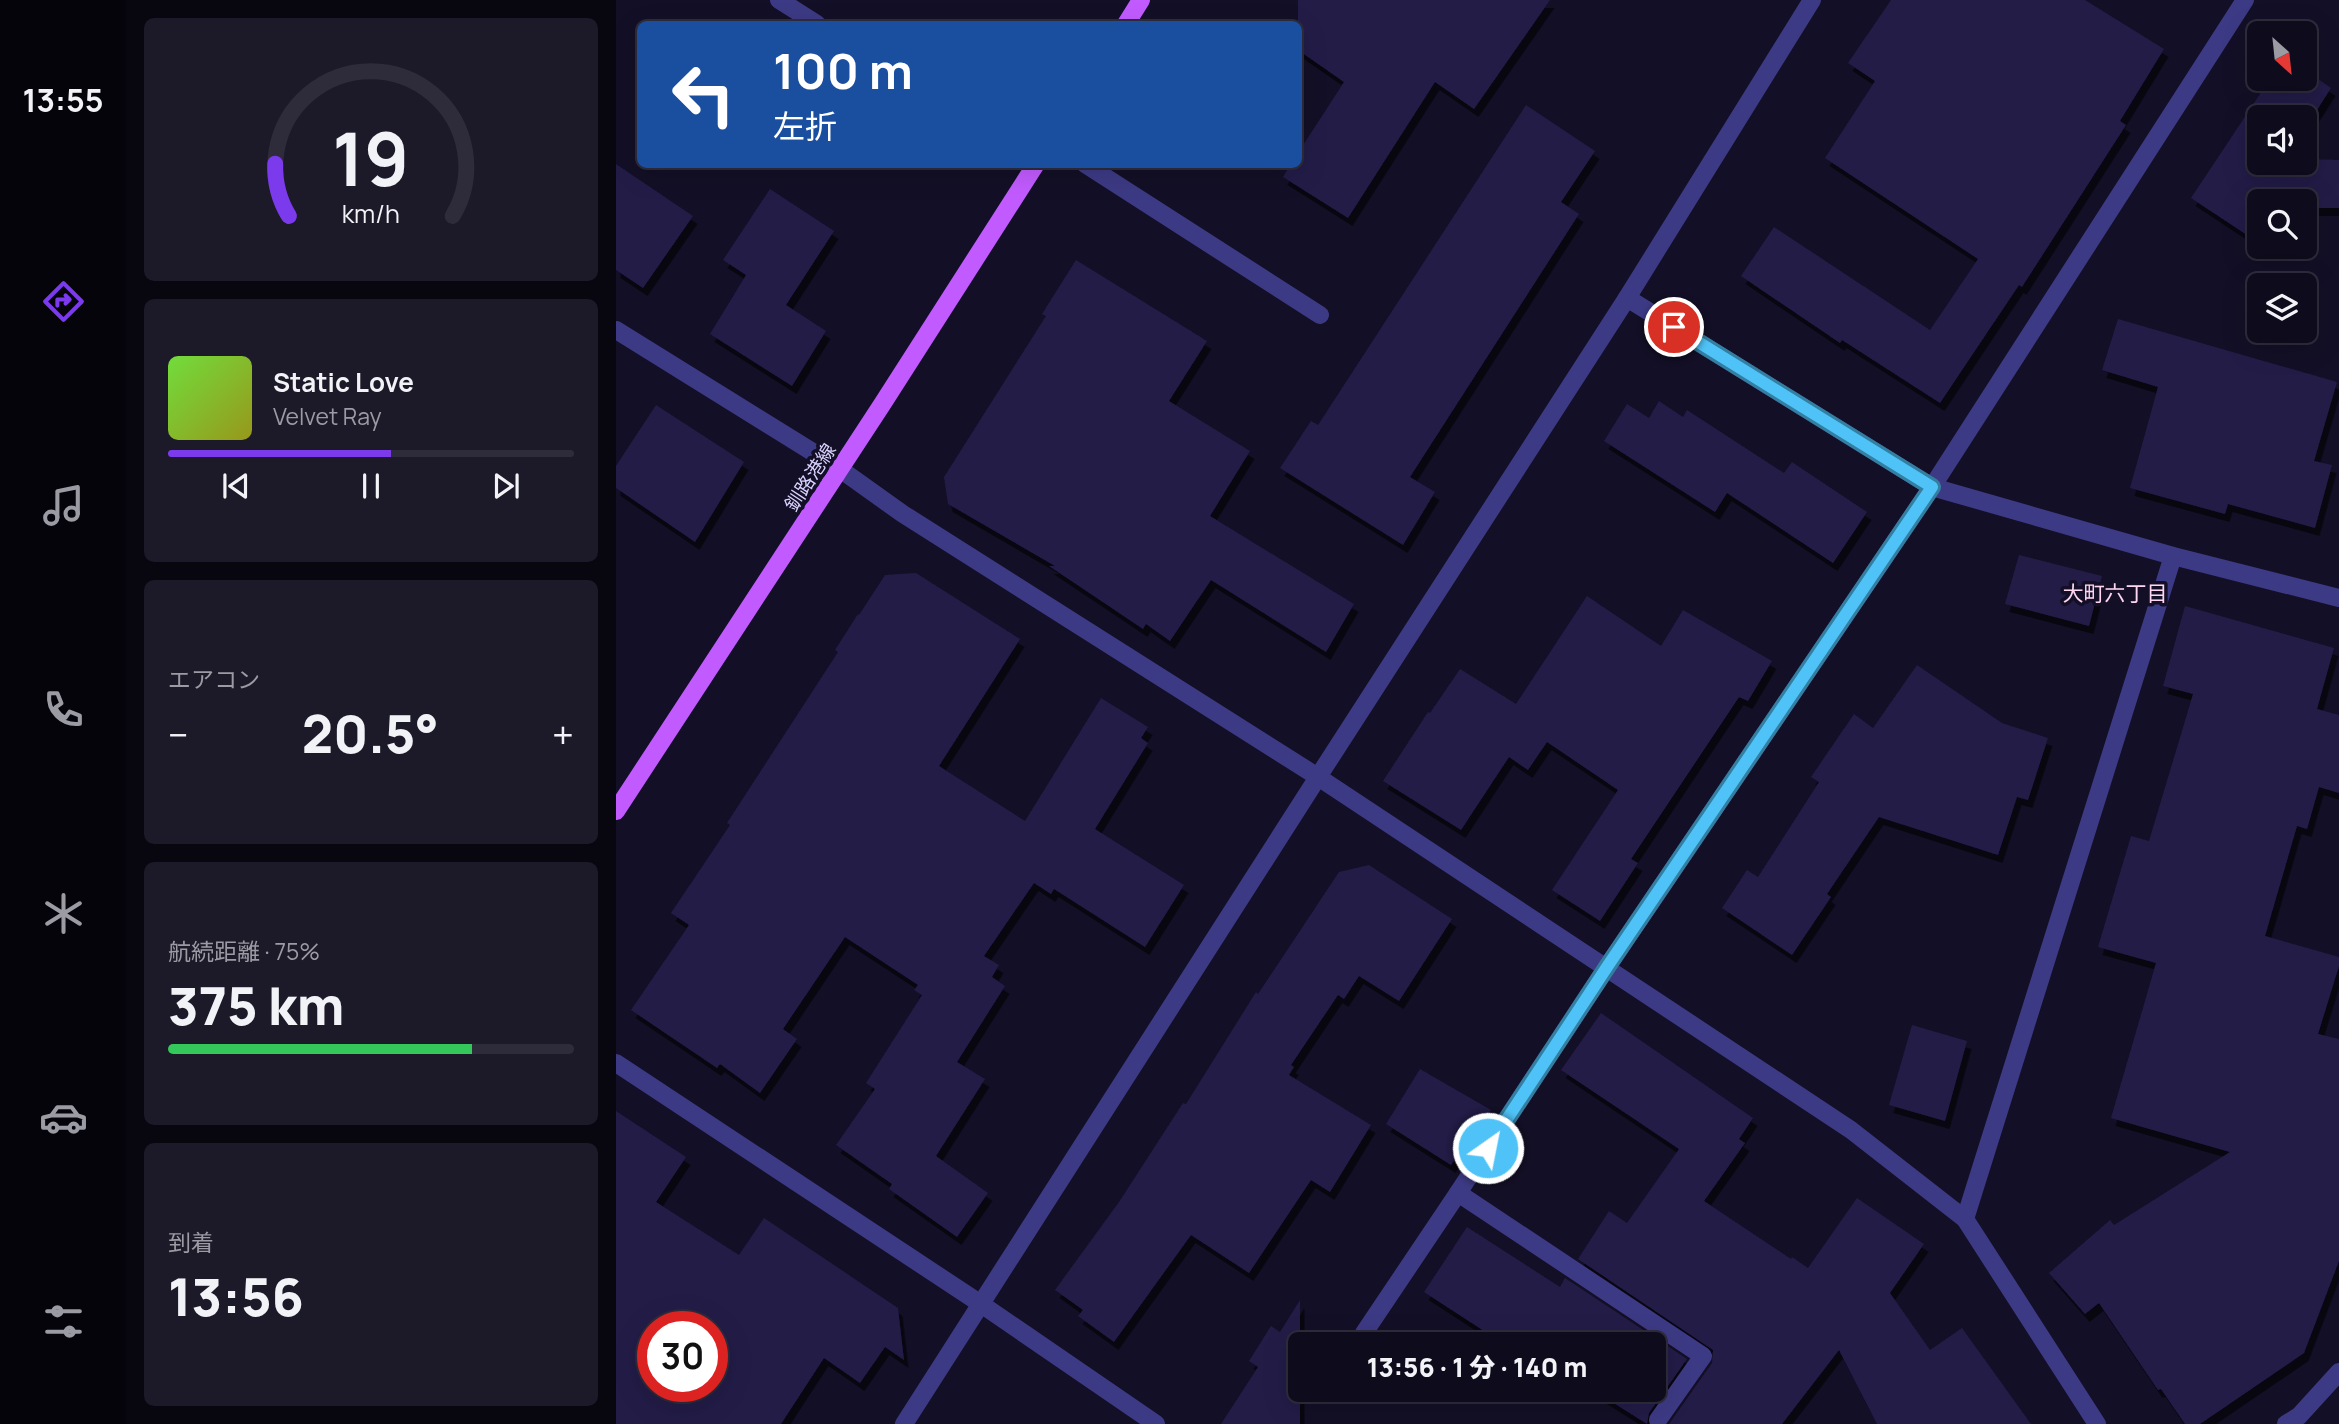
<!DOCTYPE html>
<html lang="ja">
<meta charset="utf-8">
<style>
body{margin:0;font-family:Manrope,"Noto Sans JP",sans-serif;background:#1c1929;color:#f1f3f6;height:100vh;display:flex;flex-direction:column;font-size:26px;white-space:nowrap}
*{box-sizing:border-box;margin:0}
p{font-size:23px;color:#9b9ba3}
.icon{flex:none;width:38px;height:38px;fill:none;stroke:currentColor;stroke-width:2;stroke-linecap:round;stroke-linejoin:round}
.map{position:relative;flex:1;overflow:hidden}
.drawer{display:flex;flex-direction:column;gap:18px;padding:18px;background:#08060f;width:490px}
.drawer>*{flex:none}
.banner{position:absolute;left:21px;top:21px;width:665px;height:147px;border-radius:10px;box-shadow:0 7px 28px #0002,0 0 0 2px #2e2b3b;background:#1a4fa0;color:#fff;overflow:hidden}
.needle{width:46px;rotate:153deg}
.controls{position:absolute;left:1631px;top:21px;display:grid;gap:14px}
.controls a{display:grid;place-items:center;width:70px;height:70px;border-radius:10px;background:#0e0b1c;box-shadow:0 7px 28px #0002,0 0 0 2px #2e2b3b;font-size:35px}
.speed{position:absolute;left:21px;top:1311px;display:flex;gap:14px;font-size:35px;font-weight:700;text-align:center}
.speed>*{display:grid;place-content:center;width:91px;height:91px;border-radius:50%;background:#0e0b1c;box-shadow:0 7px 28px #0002,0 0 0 2px #2e2b3b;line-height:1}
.speed .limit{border:10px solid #d22;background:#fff;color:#111}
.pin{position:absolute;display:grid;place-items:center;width:60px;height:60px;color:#fff;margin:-30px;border:4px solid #fff;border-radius:50%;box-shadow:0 2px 7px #0007}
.me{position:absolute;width:77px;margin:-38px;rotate:33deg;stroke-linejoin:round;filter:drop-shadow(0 0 5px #0008)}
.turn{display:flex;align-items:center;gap:24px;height:147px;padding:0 21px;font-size:32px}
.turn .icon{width:91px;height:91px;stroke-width:2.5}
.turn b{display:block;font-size:49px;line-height:60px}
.big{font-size:52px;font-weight:800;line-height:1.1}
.drawer .tile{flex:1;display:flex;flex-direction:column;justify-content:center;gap:10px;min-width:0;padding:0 24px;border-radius:10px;background:#1c1929}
.drawer .dial{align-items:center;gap:0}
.dial svg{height:182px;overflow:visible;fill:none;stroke:#2e2b3b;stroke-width:7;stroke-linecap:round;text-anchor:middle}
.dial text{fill:#f1f3f6;stroke:none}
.song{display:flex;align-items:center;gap:21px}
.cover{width:84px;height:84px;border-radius:10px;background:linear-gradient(135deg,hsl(100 70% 55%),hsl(60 70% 35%))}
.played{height:7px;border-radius:4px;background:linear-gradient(90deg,#7c3aed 55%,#2e2b3b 55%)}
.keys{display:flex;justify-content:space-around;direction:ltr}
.heat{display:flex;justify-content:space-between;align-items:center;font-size:38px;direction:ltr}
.charge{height:10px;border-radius:5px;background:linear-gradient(90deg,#34c759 75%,#2e2b3b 0)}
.trip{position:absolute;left:672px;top:1332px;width:378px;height:70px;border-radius:10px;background:#0e0b1c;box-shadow:0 7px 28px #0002,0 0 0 2px #2e2b3b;font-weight:800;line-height:70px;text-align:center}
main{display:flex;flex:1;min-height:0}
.tab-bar{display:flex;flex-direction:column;width:126px;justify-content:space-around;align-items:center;background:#06040b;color:#9b9ba3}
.tab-bar .icon{width:49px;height:49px}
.tab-bar .active{color:#7c3aed}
.tab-bar b{font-size:32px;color:#f1f3f6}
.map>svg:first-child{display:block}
.building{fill:#241b47;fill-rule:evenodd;filter:url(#shadow)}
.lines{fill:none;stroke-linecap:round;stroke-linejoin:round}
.minor{stroke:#3d3a85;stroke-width:18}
.major{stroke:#c25bff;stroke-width:18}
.route-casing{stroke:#337fa1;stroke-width:18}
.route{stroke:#4fc3f7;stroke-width:12}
.labels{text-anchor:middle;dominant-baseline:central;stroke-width:7;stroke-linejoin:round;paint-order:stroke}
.street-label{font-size:19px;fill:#d9d4ff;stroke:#130f26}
.neighbourhood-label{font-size:21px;fill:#ffd6f0;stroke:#130f26}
</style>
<main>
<nav class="tab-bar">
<b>13:55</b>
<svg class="icon active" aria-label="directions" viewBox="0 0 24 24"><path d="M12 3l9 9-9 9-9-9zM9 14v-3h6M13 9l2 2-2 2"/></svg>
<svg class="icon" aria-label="music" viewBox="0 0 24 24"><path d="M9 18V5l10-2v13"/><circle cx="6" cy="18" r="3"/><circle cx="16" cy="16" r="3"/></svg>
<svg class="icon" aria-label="phone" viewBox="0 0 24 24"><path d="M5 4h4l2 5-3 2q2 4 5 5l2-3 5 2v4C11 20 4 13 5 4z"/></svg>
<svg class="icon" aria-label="climate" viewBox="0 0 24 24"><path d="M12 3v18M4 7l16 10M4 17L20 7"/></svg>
<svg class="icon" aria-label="car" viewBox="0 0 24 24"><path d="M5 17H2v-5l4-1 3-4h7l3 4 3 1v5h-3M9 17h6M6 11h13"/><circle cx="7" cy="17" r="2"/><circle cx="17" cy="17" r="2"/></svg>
<svg class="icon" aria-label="filters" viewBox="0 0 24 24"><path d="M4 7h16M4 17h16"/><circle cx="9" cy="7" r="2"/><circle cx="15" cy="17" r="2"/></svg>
</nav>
<section class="drawer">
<div class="tile dial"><svg viewBox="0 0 100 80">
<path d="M14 69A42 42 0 1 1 86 69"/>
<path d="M14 69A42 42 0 0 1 8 46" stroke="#7c3aed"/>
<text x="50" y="56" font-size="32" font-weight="700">19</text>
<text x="50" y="72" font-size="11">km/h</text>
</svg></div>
<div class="tile">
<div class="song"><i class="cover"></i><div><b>Static Love</b><p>Velvet Ray</p></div></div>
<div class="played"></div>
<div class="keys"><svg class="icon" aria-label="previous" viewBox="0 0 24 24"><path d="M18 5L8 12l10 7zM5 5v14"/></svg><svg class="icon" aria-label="pause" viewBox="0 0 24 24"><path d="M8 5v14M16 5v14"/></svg><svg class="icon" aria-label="next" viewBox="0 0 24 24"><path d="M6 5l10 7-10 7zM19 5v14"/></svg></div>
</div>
<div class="tile"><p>エアコン</p>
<div class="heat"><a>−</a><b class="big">20.5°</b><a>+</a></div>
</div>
<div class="tile"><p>航続距離 · 75%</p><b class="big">375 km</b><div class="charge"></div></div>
<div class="tile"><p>到着</p><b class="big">13:56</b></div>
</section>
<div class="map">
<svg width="1723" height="1424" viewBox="0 0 1723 1424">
<defs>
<filter id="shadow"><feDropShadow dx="4.5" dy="8" stdDeviation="0" flood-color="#0009"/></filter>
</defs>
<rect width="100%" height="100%" fill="#130f26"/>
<g class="building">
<path d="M682,0H934L858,109L819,82L732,218L667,177L675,164H682V153L728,82L682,50Z"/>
<path d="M1275,0H1469L1548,49L1504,121L1510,125L1406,287L1403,285L1324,403L1226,340L1224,343L1125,276L1158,227L1314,330L1362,259L1209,158L1259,81L1232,63Z"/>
<path d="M1689,70L1715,88L1689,129V117H1643V163H1689V159L1723,160V208H1689V201H1643V243L1575,198L1654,79H1689Z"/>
<path d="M910,105L979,151L945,202L963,214L794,477L819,492L787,545L664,468L695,421L702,425Z"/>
<path d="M0,164L77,216L27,288L0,270Z"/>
<path d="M154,189L218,231L170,305L210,331L176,386L94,334L130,275L107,260Z"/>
<path d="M460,260L591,341L553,401L634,451L594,516L738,604L710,652L595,580L554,641L530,624L527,629L433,566H439L332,504L328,477L430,316L426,314Z"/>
<path d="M1502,319L1721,382L1698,461L1716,465L1699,528L1612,504L1609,514L1514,488L1542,387L1486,370Z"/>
<path d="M1043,401L1067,417L1071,410L1168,473L1176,462L1251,512L1217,563L1111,493L1099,512L988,441L1011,404L1033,418Z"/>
<path d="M40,405L128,462L79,542L0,488V466Z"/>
<path d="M1403,555L1486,576L1473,626L1389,604Z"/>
<path d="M300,573L404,639L323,766L409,821L485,698L532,727L525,738L532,743L479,829L568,885L529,947L438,889L435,894L418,883L368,956L383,965L376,977L389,986L341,1062L369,1079L320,1156L372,1193L341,1237L273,1189L276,1184L220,1145L259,1089L250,1083L306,995L298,990L302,985L229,937L167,1029L181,1039L144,1093L104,1064L101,1068L15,1010L73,925L55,913L114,825L111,823L222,652L219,650L242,614L243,615L269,575Z"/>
<path d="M971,596L1045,646L1067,610L1156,661L1132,701L1123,697L1015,859L1022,863L984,921L936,890L1002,790L931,742L912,770L893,757L845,830L767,781L812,712L814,713L844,669L900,704Z"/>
<path d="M1569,606L1718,648L1701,709L1723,715V793L1703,787L1691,829L1681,826L1649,936L1723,957V966L1702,1034L1723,1039V1261L1688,1353L1584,1424H1569L1545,1389L1542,1390L1483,1303L1469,1314L1433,1273L1494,1220L1498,1225L1614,1152L1495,1118L1540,963L1482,947L1515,836L1533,841L1577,694L1547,686Z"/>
<path d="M1301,665L1386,723L1432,738L1412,800L1401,797L1382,855L1263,817L1211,894L1215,897L1176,955L1106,908L1131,870L1142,877L1203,782L1195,777L1238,714L1257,728Z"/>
<path d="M753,865L836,919L783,1001L743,976L728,999L722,995L675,1065L678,1067L673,1075L755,1125L714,1192L695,1180L633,1273L575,1235L498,1342L462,1316L467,1310L439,1290L503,1202L567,1103L570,1104L640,992L642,994L723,872Z"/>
<path d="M985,1013L1137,1118L1123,1139L1129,1143L1088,1201L1175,1259L1176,1257L1192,1268L1241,1198L1308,1244L1274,1293L1314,1350L1346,1328L1415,1424H1261L1223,1350L1166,1424H1053L1096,1363L1097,1350L962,1259L993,1211L1011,1223L1063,1149L945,1070Z"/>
<path d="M1296,1025L1351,1041L1329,1121L1273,1105Z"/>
<path d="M804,1069L875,1110L835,1165L770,1124Z"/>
<path d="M0,1111L70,1157L40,1202L123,1255L148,1218L282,1308L288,1360L269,1347L244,1383L208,1358L165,1424H0ZM37,1326H96V1386H37Z"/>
<path d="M851,1227L944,1287L949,1278L1071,1359L1033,1413L1031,1424L977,1390H1038V1344H888L808,1292Z"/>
<path d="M684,1300V1424H605L642,1367L633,1361L655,1326L664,1332Z"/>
</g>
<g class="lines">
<g class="minor">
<path d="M163,0L201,24"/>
<path d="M469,164L704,315"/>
<path d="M1011,298L1316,487L1557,556L1723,598"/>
<path d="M0,330L224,469L287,514L702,777L1235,1130L1349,1219L1481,1424"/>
<path d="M0,1063L365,1304L540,1424"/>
<path d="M1349,1219L1557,556"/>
<path d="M748,1333L842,1193"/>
<path d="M1042,1420L1087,1356L842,1193L991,967L1316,487L1629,0"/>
<path d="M288,1424L702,777L1011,298L1196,0"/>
<path d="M1670,1424L1683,1416L1723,1372"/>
</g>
<g class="major">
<path d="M510,24L525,0"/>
<path d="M0,811L267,403L420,164"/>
</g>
</g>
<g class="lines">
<defs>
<path id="route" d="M872,1148L991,967L1316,487L1058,327"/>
</defs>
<use href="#route" class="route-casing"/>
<use href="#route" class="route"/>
</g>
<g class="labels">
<g class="street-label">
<text transform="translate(194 477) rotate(-57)">釧路港線</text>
</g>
<g class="neighbourhood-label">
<text x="1499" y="593">大町六丁目</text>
</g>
</g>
</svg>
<div class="controls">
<a><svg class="needle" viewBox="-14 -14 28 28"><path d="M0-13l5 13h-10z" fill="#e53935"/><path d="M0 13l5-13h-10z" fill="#9b9ba3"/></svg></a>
<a><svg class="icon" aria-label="sound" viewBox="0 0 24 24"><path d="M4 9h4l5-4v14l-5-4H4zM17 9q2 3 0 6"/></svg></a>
<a><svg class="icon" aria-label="search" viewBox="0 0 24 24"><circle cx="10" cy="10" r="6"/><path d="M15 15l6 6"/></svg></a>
<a><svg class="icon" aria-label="layers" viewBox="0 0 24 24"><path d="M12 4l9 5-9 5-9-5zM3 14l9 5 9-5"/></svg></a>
</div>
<div class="speed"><div class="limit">30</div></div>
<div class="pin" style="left:1058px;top:327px;background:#d93025"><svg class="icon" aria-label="arrive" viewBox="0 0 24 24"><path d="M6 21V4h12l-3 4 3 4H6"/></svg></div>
<svg class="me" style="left:872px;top:1148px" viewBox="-20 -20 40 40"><circle r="17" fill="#4fc3f7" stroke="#fff" stroke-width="3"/><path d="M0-11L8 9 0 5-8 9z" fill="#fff"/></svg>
<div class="trip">13:56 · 1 分 · 140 m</div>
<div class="banner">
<div class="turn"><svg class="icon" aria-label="left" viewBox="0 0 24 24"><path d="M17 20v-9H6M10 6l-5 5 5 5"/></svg><div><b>100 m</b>左折</div></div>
</div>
</div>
</main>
